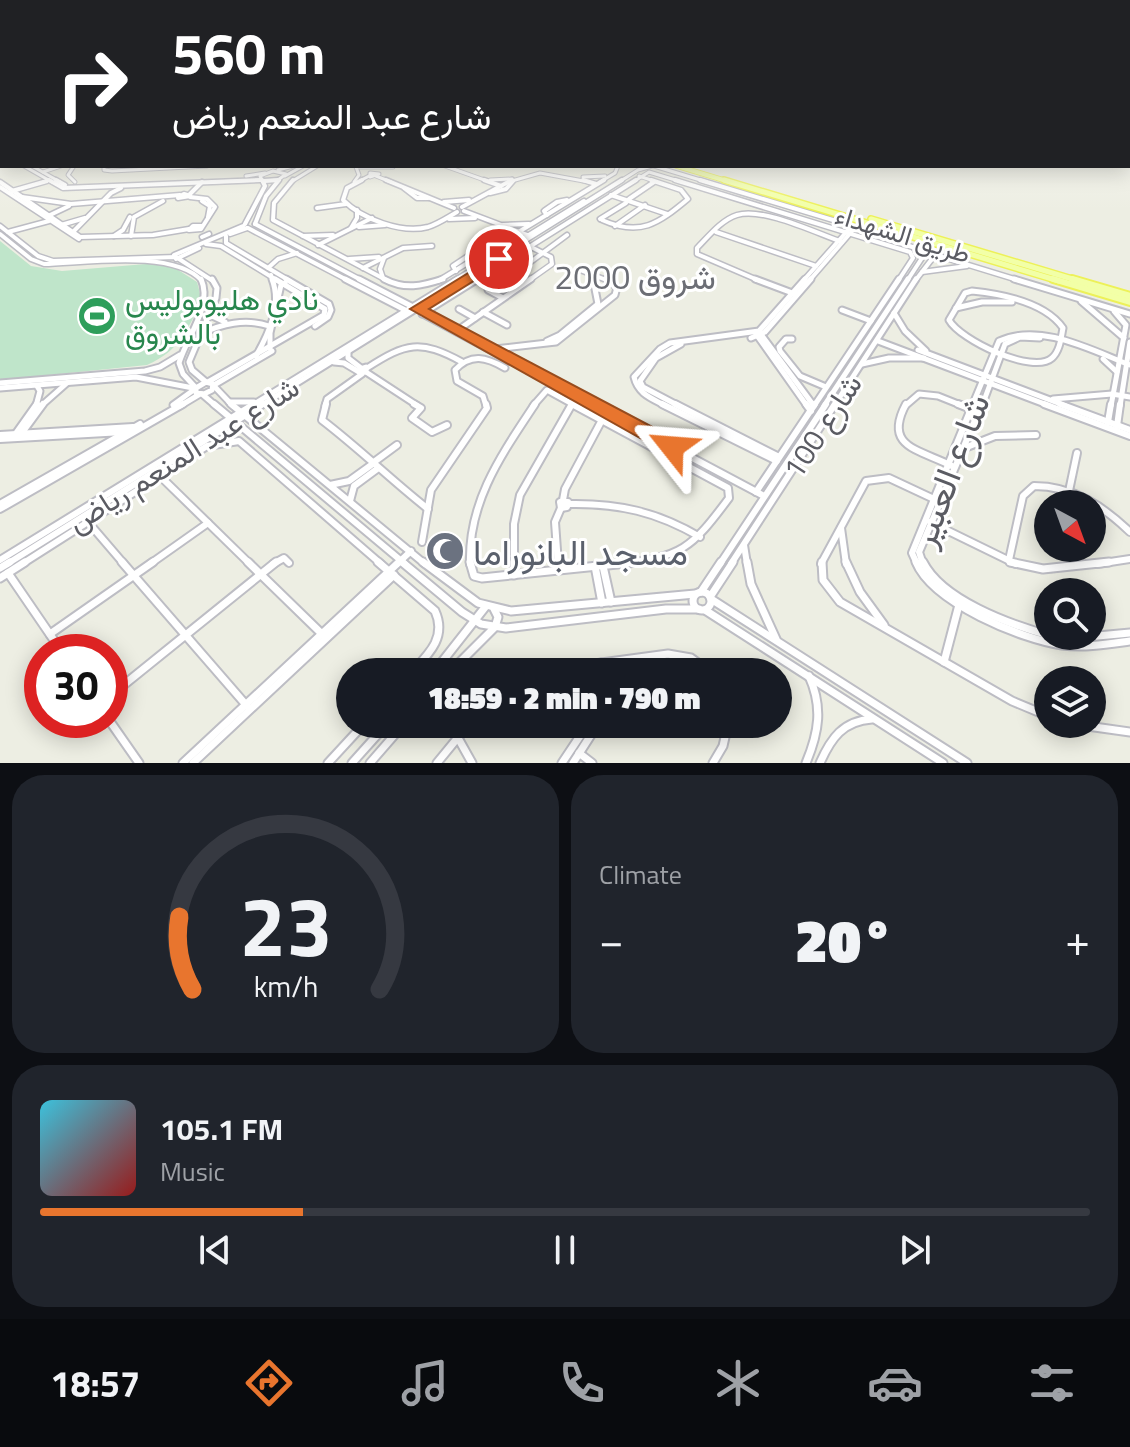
<!DOCTYPE html>
<meta charset="utf-8">
<style>
body{margin:0;font-family:"Titillium Web",Vazirmatn,sans-serif;background:#20242c;color:#f1f3f6;height:100vh;display:flex;flex-direction:column;font-size:30px;white-space:nowrap}
*{box-sizing:border-box;margin:0}
p{font-size:26px;color:#9ea1a6}
.icon{flex:none;width:44px;height:44px;fill:none;stroke:currentColor;stroke-width:2;stroke-linecap:round;stroke-linejoin:round}
.map{position:relative;height:763px;overflow:hidden}
.side{display:flex;flex-direction:column;gap:12px;padding:12px;background:#0d0f14;flex:1}
.side>*{flex:none}
.hud{position:absolute;left:0px;top:0px;width:1130px;height:168px;box-shadow:0 4px 20px #0003;background:#202124;color:#fff;overflow:hidden}
.needle{width:52px;rotate:139deg}
.tools{position:absolute;left:1034px;top:490px;display:grid;gap:16px}
.tools a{display:grid;place-items:center;width:72px;height:72px;border-radius:50%;background:#171b24;box-shadow:0 4px 20px #0003;font-size:40px}
.speed{position:absolute;left:24px;top:634px;display:flex;gap:16px;font-size:40px;font-weight:700;text-align:center}
.speed>*{display:grid;place-content:center;width:104px;height:104px;border-radius:50%;background:#171b24;box-shadow:0 4px 20px #0003;line-height:1}
.speed .limit{border:12px solid #d22;background:#fff;color:#111}
.pin{position:absolute;display:grid;place-items:center;width:68px;height:68px;color:#fff;margin:-34px;border:4px solid #fff;border-radius:50%;box-shadow:0 2px 8px #0007}
.me{position:absolute;width:88px;margin:-44px;rotate:298deg;stroke-linejoin:round;filter:drop-shadow(0 0 6px #0008)}
.turn{display:flex;align-items:center;gap:28px;height:168px;padding:0 40px;font-size:36px}
.turn .icon{width:104px;height:104px;stroke-width:2.5}
.turn b{display:block;font-size:56px;line-height:68px}
.big{font-size:60px;font-weight:800;line-height:1.1}
.side .tile{flex:1;display:flex;flex-direction:column;justify-content:center;gap:12px;min-width:0;padding:0 28px;border-radius:32px;background:#20242c}
.side .dial{align-items:center;gap:0}
.dial svg{height:208px;overflow:visible;fill:none;stroke:#363941;stroke-width:7;stroke-linecap:round;text-anchor:middle}
.dial text{fill:#f1f3f6;stroke:none}
.song{display:flex;align-items:center;gap:24px}
.cover{width:96px;height:96px;border-radius:12px;background:linear-gradient(135deg,hsl(190 70% 55%),hsl(0 70% 35%))}
.played{height:8px;border-radius:4px;background:linear-gradient(90deg,#e8752e 25%,#363941 25%)}
.keys{display:flex;justify-content:space-around;direction:ltr}
.heat{display:flex;justify-content:space-between;align-items:center;font-size:44px;direction:ltr}
.side .tiles{flex:1;display:grid;gap:12px;grid-template-columns:1fr 1fr}
.tile:last-child{grid-column:span 2}
.trip{position:absolute;left:336px;top:658px;width:456px;height:80px;border-radius:40px;background:#171b24;box-shadow:0 4px 20px #0003;font-weight:800;line-height:80px;text-align:center}
.tab-bar{display:flex;height:128px;justify-content:space-around;align-items:center;background:#090b0e;color:#9ea1a6}
.tab-bar .icon{width:56px;height:56px}
.tab-bar .active{color:#e8752e}
.tab-bar b{font-size:36px;color:#f1f3f6}
.map>svg:first-child{display:block}
.green{fill:#bfe5ca}
.lines{fill:none;stroke-linecap:round;stroke-linejoin:round}
.minor-far4-casing{stroke:#bdbdc4;stroke-width:5}
.minor-far3-casing{stroke:#bdbdc4;stroke-width:7}
.minor-far2-casing{stroke:#bdbdc4;stroke-width:9}
.minor-far1-casing{stroke:#bdbdc4;stroke-width:10}
.minor-casing{stroke:#bdbdc4;stroke-width:11}
.major-far2-casing{stroke:#edf158;stroke-width:6}
.major-far1-casing{stroke:#edf158;stroke-width:8}
.major-casing{stroke:#edf158;stroke-width:10}
.minor-far4{stroke:#fff;stroke-width:3}
.minor-far3{stroke:#fff;stroke-width:4}
.minor-far2{stroke:#fff;stroke-width:5}
.minor-far1{stroke:#fff;stroke-width:6}
.minor{stroke:#fff;stroke-width:7}
.major-far2{stroke:#f2ffa7;stroke-width:4}
.major-far1{stroke:#f2ffa7;stroke-width:5}
.major{stroke:#f2ffa7;stroke-width:6}
.route{fill:#e8752e;stroke:#974c1e;stroke-width:2}
.labels{text-anchor:middle;dominant-baseline:central;stroke-width:6;stroke-linejoin:round;paint-order:stroke}
.far-street-label{font-size:26px;fill:#5b5c63;stroke:#fff}
.leisure-label{font-size:30px;fill:#27864d;stroke:#fff;text-anchor:start}
.street-label{font-size:30px;fill:#5b5c63;stroke:#fff}
.quarter-label{font-size:34px;fill:#6c6e75;stroke:#fff}
.near-street-label{font-size:36px;fill:#5b5c63;stroke:#fff}
.near-worship-label{font-size:36px;fill:#5b616d;stroke:#fff;text-anchor:start}
</style>
<div class="map">
<svg width="1130" height="763" viewBox="0 0 1130 763">
<rect width="100%" height="100%" fill="#edeee3"/>
<path class="green" d="M0,241L31,266L62,271L158,263L175,268L197,282L202,301C185,333 180,350 147,365L0,380Z"/>
<g class="lines">
<defs>
<g id="minor-far4">
<path d="M24,166L52,182"/>
<path d="M32,166L60,182"/>
<path d="M74,166L68,175L75,182"/>
<path d="M104,166V170L112,171L207,166"/>
<path d="M445,166L490,182"/>
<path d="M654,166L707,182"/>
<path d="M278,170L293,166"/>
<path d="M43,172L61,166"/>
<path d="M370,173L379,174L370,177Z"/>
<path d="M246,176L265,173"/>
<path d="M285,176L303,166"/>
<path d="M376,176L391,182"/>
<path d="M639,176L657,182"/>
<path d="M583,177L605,176"/>
<path d="M490,180L512,179"/>
<path d="M43,182L47,181"/>
<path d="M211,182L261,180"/>
<path d="M263,182L260,176L273,171L286,174L278,180L264,181"/>
<path d="M291,182L317,166"/>
<path d="M354,182L359,175L356,167H393"/>
<path d="M358,182L369,176"/>
<path d="M508,182L540,173L589,182"/>
<path d="M600,182L615,173L618,166"/>
<path d="M619,182L638,170L652,166"/>
<path d="M633,182L649,172L682,182"/>
</g>
<g id="minor-far3">
<path d="M49,180L63,188L260,180"/>
<path d="M56,180L65,185"/>
<path d="M293,180L274,203L273,220L388,281"/>
<path d="M362,180L347,188L343,200C362,219 402,234 428,227C438,224 448,217 457,212"/>
<path d="M386,180L454,208"/>
<path d="M484,180L501,186"/>
<path d="M583,180L596,184"/>
<path d="M675,180L910,252L913,258L898,281"/>
<path d="M700,180L896,239"/>
<path d="M264,181L278,180"/>
<path d="M0,182L80,237L153,235L189,229"/>
<path d="M0,187L79,239"/>
<path d="M404,188L417,198H428"/>
<path d="M12,191L47,181"/>
<path d="M490,193L506,189L513,181"/>
<path d="M184,194L190,196L178,198Z"/>
<path d="M190,194L202,182"/>
<path d="M611,195L667,214"/>
<path d="M22,197L71,204L180,195"/>
<path d="M190,197L207,199L215,207L201,229L189,230L193,226H202"/>
<path d="M629,199L654,182"/>
<path d="M202,201L210,206L208,217"/>
<path d="M444,202L469,200"/>
<path d="M462,207L512,180"/>
<path d="M317,208L346,204"/>
<path d="M464,211L530,236"/>
<path d="M547,215L544,211L557,202L567,200"/>
<path d="M48,216L69,206"/>
<path d="M449,219L475,218"/>
<path d="M600,219L626,203"/>
<path d="M602,220C640,237 658,224 688,199L681,190L651,180"/>
<path d="M245,224L265,186L262,180"/>
<path d="M255,224L363,281"/>
<path d="M255,224L266,196L279,180"/>
<path d="M61,225L85,218"/>
<path d="M503,225L529,224"/>
<path d="M0,226L38,256L53,261L176,257L213,281"/>
<path d="M615,226L645,205"/>
<path d="M359,227L385,225"/>
<path d="M248,228L349,281"/>
<path d="M351,228L357,218V210"/>
<path d="M8,232L49,221"/>
<path d="M716,232L816,266"/>
<path d="M72,233L111,193L121,188"/>
<path d="M0,234L31,259L44,264C86,263 173,249 202,281"/>
<path d="M230,234L247,228"/>
<path d="M114,236L123,230L130,217"/>
<path d="M131,236L134,217L163,201"/>
<path d="M226,236V243L290,281"/>
<path d="M303,236L333,235"/>
<path d="M202,237L209,234"/>
<path d="M893,241L922,250"/>
<path d="M206,244L221,246L278,281"/>
<path d="M318,245L372,218"/>
<path d="M930,248L937,251V254L929,255L922,250Z"/>
<path d="M174,255L243,226"/>
<path d="M936,255L1021,281"/>
<path d="M176,259L199,248"/>
<path d="M349,259L379,257"/>
<path d="M268,268L278,259L297,253"/>
<path d="M363,268L403,248L432,246"/>
<path d="M580,270L609,281"/>
<path d="M456,271L453,266L471,254L483,253"/>
<path d="M922,272L967,266"/>
<path d="M271,275L273,281"/>
<path d="M592,275L593,281"/>
<path d="M383,278L380,269L384,258"/>
<path d="M438,281L604,180"/>
<path d="M454,281L584,201"/>
<path d="M460,281L622,180"/>
<path d="M475,281L636,180"/>
<path d="M514,281L513,275L567,235"/>
<path d="M528,281L552,264L551,257L529,246"/>
<path d="M760,281L697,254V248C708,237 721,220 737,215C763,207 816,233 842,242"/>
<path d="M803,281L849,229"/>
<path d="M809,281L853,230"/>
<path d="M907,281L922,258V251"/>
<path d="M915,281L935,255"/>
</g>
<g id="minor-far2">
<path d="M286,279L329,304L331,310L328,317L315,326"/>
<path d="M345,279L407,311"/>
<path d="M359,279L413,307"/>
<path d="M384,279C405,290 422,286 443,279"/>
<path d="M512,279L519,287"/>
<path d="M755,279L795,294"/>
<path d="M1014,279L1130,314"/>
<path d="M488,290L503,298"/>
<path d="M972,291C1001,294 1045,302 1063,328C1061,338 1060,351 1052,358C1033,375 960,340 949,320L965,293Z"/>
<path d="M1081,301L1124,338"/>
<path d="M956,308L982,302H1012"/>
<path d="M459,309L475,318"/>
<path d="M842,310L871,321"/>
<path d="M483,312L507,325"/>
<path d="M894,313L905,331L926,351"/>
<path d="M208,314L225,322"/>
<path d="M422,314L478,279"/>
<path d="M423,314L595,406"/>
<path d="M458,330L531,279"/>
<path d="M760,333L814,406"/>
<path d="M200,334C222,324 245,318 269,326"/>
<path d="M756,334L807,406"/>
<path d="M472,337L496,352"/>
<path d="M751,338L765,332L811,279"/>
<path d="M792,339H786L779,347L780,351L800,376L826,387"/>
<path d="M547,341L560,335L598,304L593,279"/>
<path d="M878,341L1050,406"/>
<path d="M270,348V333L281,285L285,283"/>
<path d="M495,349L556,342L615,295L617,287L606,279"/>
<path d="M918,350L1066,406"/>
<path d="M348,352V358L361,368"/>
<path d="M256,356C269,333 282,305 272,279"/>
<path d="M1103,359L1117,372"/>
<path d="M334,362L344,363L359,372"/>
<path d="M862,364L889,358H924"/>
<path d="M366,367V372H359L360,369Z"/>
<path d="M367,368C406,343 420,339 462,362"/>
<path d="M366,372L418,406"/>
<path d="M206,382L192,370L189,362L216,298L217,288L212,279"/>
<path d="M206,382L213,384L212,390L204,394L196,393V388Z"/>
<path d="M208,382L324,315L325,309L275,279"/>
<path d="M0,383L145,371L160,367L180,355"/>
<path d="M214,385L272,351"/>
<path d="M214,386L233,406"/>
<path d="M0,388L136,377L193,388"/>
<path d="M196,388L183,374L179,363C187,336 213,306 201,279"/>
<path d="M202,394L216,406"/>
<path d="M1053,399L1112,394L1130,397"/>
<path d="M229,402H254"/>
<path d="M173,405L195,389"/>
<path d="M36,406L40,391L37,386"/>
<path d="M41,406L67,383"/>
<path d="M180,406L200,394"/>
<path d="M251,406L458,279"/>
<path d="M260,406L464,279"/>
<path d="M325,406L327,399L362,374"/>
<path d="M486,406L483,396L457,381L455,370C471,353 486,357 505,368"/>
<path d="M533,406L547,390L576,406"/>
<path d="M571,406L573,402"/>
<path d="M666,406C651,398 638,394 634,377L660,349L670,343L759,331L805,279"/>
<path d="M679,406L643,387L640,381L656,358L681,344"/>
<path d="M814,406L899,279"/>
<path d="M824,406L908,279"/>
<path d="M834,406L916,279"/>
<path d="M905,406L919,394L938,396L963,406"/>
<path d="M972,406L999,341C1040,322 1091,350 1130,365"/>
<path d="M982,406L1005,344L1020,337L1040,338"/>
<path d="M1111,406L1126,325L1114,311"/>
<path d="M1120,406L1130,342"/>
</g>
<g id="minor-far1">
<path d="M214,404L405,564"/>
<path d="M231,404L425,564"/>
<path d="M326,404L322,420C360,449 391,480 428,509"/>
<path d="M414,404L421,408L412,418L432,432L447,425"/>
<path d="M572,404L728,488L729,498C691,549 682,557 618,564"/>
<path d="M591,404L764,496"/>
<path d="M662,404L777,461"/>
<path d="M675,404L779,457"/>
<path d="M806,404L811,411"/>
<path d="M906,404C883,447 918,449 952,466"/>
<path d="M958,404L976,411"/>
<path d="M1044,404L1130,436"/>
<path d="M1060,404L1130,430"/>
<path d="M1108,422L1111,404"/>
<path d="M1117,426L1120,404"/>
<path d="M21,434L43,404"/>
<path d="M0,435L133,427"/>
<path d="M15,435L37,404"/>
<path d="M0,439L123,432"/>
<path d="M967,447L995,436L1036,435"/>
<path d="M374,462L397,445"/>
<path d="M160,476L250,564"/>
<path d="M330,485L349,481L374,463"/>
<path d="M1069,491L1077,453"/>
<path d="M756,492L815,404"/>
<path d="M563,500L565,489L603,418"/>
<path d="M350,501L354,486L377,469"/>
<path d="M560,502H568L567,507L561,508Z"/>
<path d="M0,504L140,424"/>
<path d="M569,504C619,503 657,512 700,537"/>
<path d="M0,509L183,404"/>
<path d="M88,522L124,564"/>
<path d="M930,522L1016,564"/>
<path d="M841,528L846,564"/>
<path d="M422,542L431,490L487,408L486,404"/>
<path d="M744,545L747,564"/>
<path d="M0,560L254,404"/>
<path d="M1009,560L1023,496L1034,486C1073,486 1103,506 1130,532"/>
<path d="M7,564L263,404"/>
<path d="M22,564L207,446L239,441L381,564"/>
<path d="M150,564L208,523"/>
<path d="M273,564L284,558L289,563"/>
<path d="M397,564L411,551"/>
<path d="M470,564C468,501 502,454 535,404"/>
<path d="M514,564V524L520,495L572,404"/>
<path d="M558,564L555,522L561,508"/>
<path d="M720,564L826,404"/>
<path d="M731,564L835,404"/>
<path d="M821,564L866,481L889,478L936,500"/>
<path d="M917,564L912,553L973,404"/>
<path d="M923,564L919,552L982,404"/>
<path d="M1097,564L1130,559"/>
</g>
<g id="minor">
<path d="M122,562L247,706"/>
<path d="M248,562L323,635"/>
<path d="M378,562L435,611C447,637 429,654 412,672"/>
<path d="M402,562L462,612L481,624L506,628L666,609H699"/>
<path d="M423,562L478,603L511,611L695,594"/>
<path d="M470,562L474,576L482,578L637,562"/>
<path d="M514,562V575"/>
<path d="M558,562L559,570"/>
<path d="M747,562L751,584L776,639"/>
<path d="M822,562L823,580L840,602L1012,701L1048,716"/>
<path d="M846,562L860,592L884,625"/>
<path d="M916,562C933,603 1021,639 1062,645C1085,648 1108,644 1130,641"/>
<path d="M923,562C942,600 1009,624 1048,635"/>
<path d="M1010,562L1043,569L1109,562"/>
<path d="M595,566L602,603"/>
<path d="M603,566L611,602"/>
<path d="M0,568L10,562"/>
<path d="M8,573L62,652"/>
<path d="M0,578L25,562"/>
<circle cx="702" cy="601" r="9"/>
<path d="M701,592L721,562"/>
<path d="M710,597L733,562"/>
<path d="M711,599L967,763"/>
<path d="M705,610L943,763"/>
<path d="M50,634L153,562"/>
<path d="M1052,636L1076,638L1130,633"/>
<path d="M944,662L960,601"/>
<path d="M601,663L602,672"/>
<path d="M579,665L591,672"/>
<path d="M434,672L486,606"/>
<path d="M450,672L495,627L498,617L494,609"/>
<path d="M535,672L668,654L691,658L710,672"/>
<path d="M632,672L644,658"/>
<path d="M110,696L276,562"/>
<path d="M109,720L139,763"/>
<path d="M1073,724L1130,732"/>
<path d="M458,738L472,763"/>
<path d="M579,753L592,763"/>
<path d="M183,763L399,562"/>
<path d="M193,763L394,575"/>
<path d="M328,763L364,724"/>
<path d="M352,763L387,724"/>
<path d="M370,763L404,724"/>
<path d="M437,763L469,724"/>
<path d="M562,763L588,724"/>
<path d="M573,763L598,724"/>
<path d="M713,763L723,746L728,724"/>
<path d="M806,763C819,732 823,707 809,676"/>
<path d="M820,763C831,738 843,721 872,719"/>
</g>
<path id="major-far2" d="M677,166L730,182"/>
<g id="major-far1">
<path d="M724,180L1059,281"/>
<path d="M871,219L1079,281"/>
</g>
<g id="major">
<path d="M1053,279L1130,302"/>
<path d="M1072,279L1130,296"/>
</g>
</defs>
<use href="#minor-far4" class="minor-far4-casing"/>
<use href="#minor-far3" class="minor-far3-casing"/>
<use href="#minor-far2" class="minor-far2-casing"/>
<use href="#minor-far1" class="minor-far1-casing"/>
<use href="#minor" class="minor-casing"/>
<use href="#major-far2" class="major-far2-casing"/>
<use href="#major-far1" class="major-far1-casing"/>
<use href="#major" class="major-casing"/>
<use href="#minor-far4" class="minor-far4"/>
<use href="#minor-far3" class="minor-far3"/>
<use href="#minor-far2" class="minor-far2"/>
<use href="#minor-far1" class="minor-far1"/>
<use href="#minor" class="minor"/>
<use href="#major-far2" class="major-far2"/>
<use href="#major-far1" class="major-far1"/>
<use href="#major" class="major"/>
</g>
<linearGradient id="sky" x2="0" y2="1"><stop stop-color="#8cb6f1"/><stop offset="0.49" stop-color="#f7f7f2"/><stop offset="1" stop-color="#f7f7f2" stop-opacity="0"/></linearGradient>
<rect width="1130" height="210" fill="url(#sky)"/>
<path class="route" d="M499,254L506,259L504,262L429,309L679,441L682,447L679,452H665L410,309Z"/>
<defs>
<symbol id="stadium-disc" viewBox="-11 -11 22 22"><circle r="9.5" fill="#2e9e5b" stroke="#fff"/><path d="M0-5a6.5 5 0 1 0 0 10a6.5 5 0 1 0 0-10ZM-3.5-1.8h7v3.6h-7Z" fill="#fff"/></symbol>
<symbol id="mosque-disc" viewBox="-11 -11 22 22"><circle r="9.5" fill="#6b7280" stroke="#fff"/><path d="M3.5-4.9A6 6 0 1 0 3.5 4.9A5 5 0 1 1 3.5-4.9Z" fill="#fff"/></symbol>
</defs>
<g fill-rule="evenodd">
<use href="#stadium-disc" x="75" y="294" width="44" height="44"/>
<use href="#mosque-disc" x="423" y="529" width="44" height="44"/>
</g>
<g class="labels">
<g class="far-street-label">
<text transform="translate(903 234) rotate(17)">طريق الشهداء</text>
</g>
<g class="leisure-label">
<text x="125" y="299">نادي هليوبوليس<tspan x="125" dy="34">بالشروق</tspan></text>
</g>
<g class="street-label">
<text transform="translate(822 426) rotate(-57)">شارع 100</text>
<text transform="translate(183 454) rotate(-32)">شارع عبد المنعم رياض</text>
</g>
<g class="quarter-label">
<text x="635" y="276">شروق 2000</text>
</g>
<g class="near-street-label">
<text transform="translate(949 470) rotate(-69)">شارع العبير</text>
</g>
<g class="near-worship-label">
<text x="473" y="551">مسجد البانوراما</text>
</g>
</g>
</svg>
<div class="tools">
<a><svg class="needle" viewBox="-14 -14 28 28"><path d="M0-13l5 13h-10z" fill="#e53935"/><path d="M0 13l5-13h-10z" fill="#9ea1a6"/></svg></a>
<a><svg class="icon" aria-label="search" viewBox="0 0 24 24"><circle cx="10" cy="10" r="6"/><path d="M15 15l6 6"/></svg></a>
<a><svg class="icon" aria-label="layers" viewBox="0 0 24 24"><path d="M12 4l9 5-9 5-9-5zM3 14l9 5 9-5"/></svg></a>
</div>
<div class="speed"><div class="limit">30</div></div>
<div class="pin" style="left:499px;top:259px;background:#d93025"><svg class="icon" aria-label="arrive" viewBox="0 0 24 24"><path d="M6 21V4h12l-3 4 3 4H6"/></svg></div>
<svg class="me" style="left:672px;top:447px" viewBox="-20 -20 40 40"><path d="M0-17L14 15 0 8-14 15z" fill="#e8752e" stroke="#fff" stroke-width="4"/></svg>
<div class="trip">18:59 · 2 min · 790 m</div>
<div class="hud">
<div class="turn"><svg class="icon" aria-label="right" viewBox="0 0 24 24"><path d="M7 20v-9h11M14 6l5 5-5 5"/></svg><div><b>560 m</b>شارع عبد المنعم رياض</div></div>
</div>
</div>
<section class="side">
<div class="tiles">
<div class="tile dial"><svg viewBox="0 0 100 80">
<path d="M14 69A42 42 0 1 1 86 69"/>
<path d="M14 69A42 42 0 0 1 9 41" stroke="#e8752e"/>
<text x="50" y="56" font-size="32" font-weight="700">23</text>
<text x="50" y="72" font-size="11">km/h</text>
</svg></div>
<div class="tile"><p>Climate</p>
<div class="heat"><a>−</a><b class="big">20°</b><a>+</a></div>
</div>
<div class="tile">
<div class="song"><i class="cover"></i><div><b>105.1 FM</b><p>Music</p></div></div>
<div class="played"></div>
<div class="keys"><svg class="icon" aria-label="previous" viewBox="0 0 24 24"><path d="M18 5L8 12l10 7zM5 5v14"/></svg><svg class="icon" aria-label="pause" viewBox="0 0 24 24"><path d="M8 5v14M16 5v14"/></svg><svg class="icon" aria-label="next" viewBox="0 0 24 24"><path d="M6 5l10 7-10 7zM19 5v14"/></svg></div>
</div>
</div>
</section>
<nav class="tab-bar">
<b>18:57</b>
<svg class="icon active" aria-label="directions" viewBox="0 0 24 24"><path d="M12 3l9 9-9 9-9-9zM9 14v-3h6M13 9l2 2-2 2"/></svg>
<svg class="icon" aria-label="music" viewBox="0 0 24 24"><path d="M9 18V5l10-2v13"/><circle cx="6" cy="18" r="3"/><circle cx="16" cy="16" r="3"/></svg>
<svg class="icon" aria-label="phone" viewBox="0 0 24 24"><path d="M5 4h4l2 5-3 2q2 4 5 5l2-3 5 2v4C11 20 4 13 5 4z"/></svg>
<svg class="icon" aria-label="climate" viewBox="0 0 24 24"><path d="M12 3v18M4 7l16 10M4 17L20 7"/></svg>
<svg class="icon" aria-label="car" viewBox="0 0 24 24"><path d="M5 17H2v-5l4-1 3-4h7l3 4 3 1v5h-3M9 17h6M6 11h13"/><circle cx="7" cy="17" r="2"/><circle cx="17" cy="17" r="2"/></svg>
<svg class="icon" aria-label="filters" viewBox="0 0 24 24"><path d="M4 7h16M4 17h16"/><circle cx="9" cy="7" r="2"/><circle cx="15" cy="17" r="2"/></svg>
</nav>
